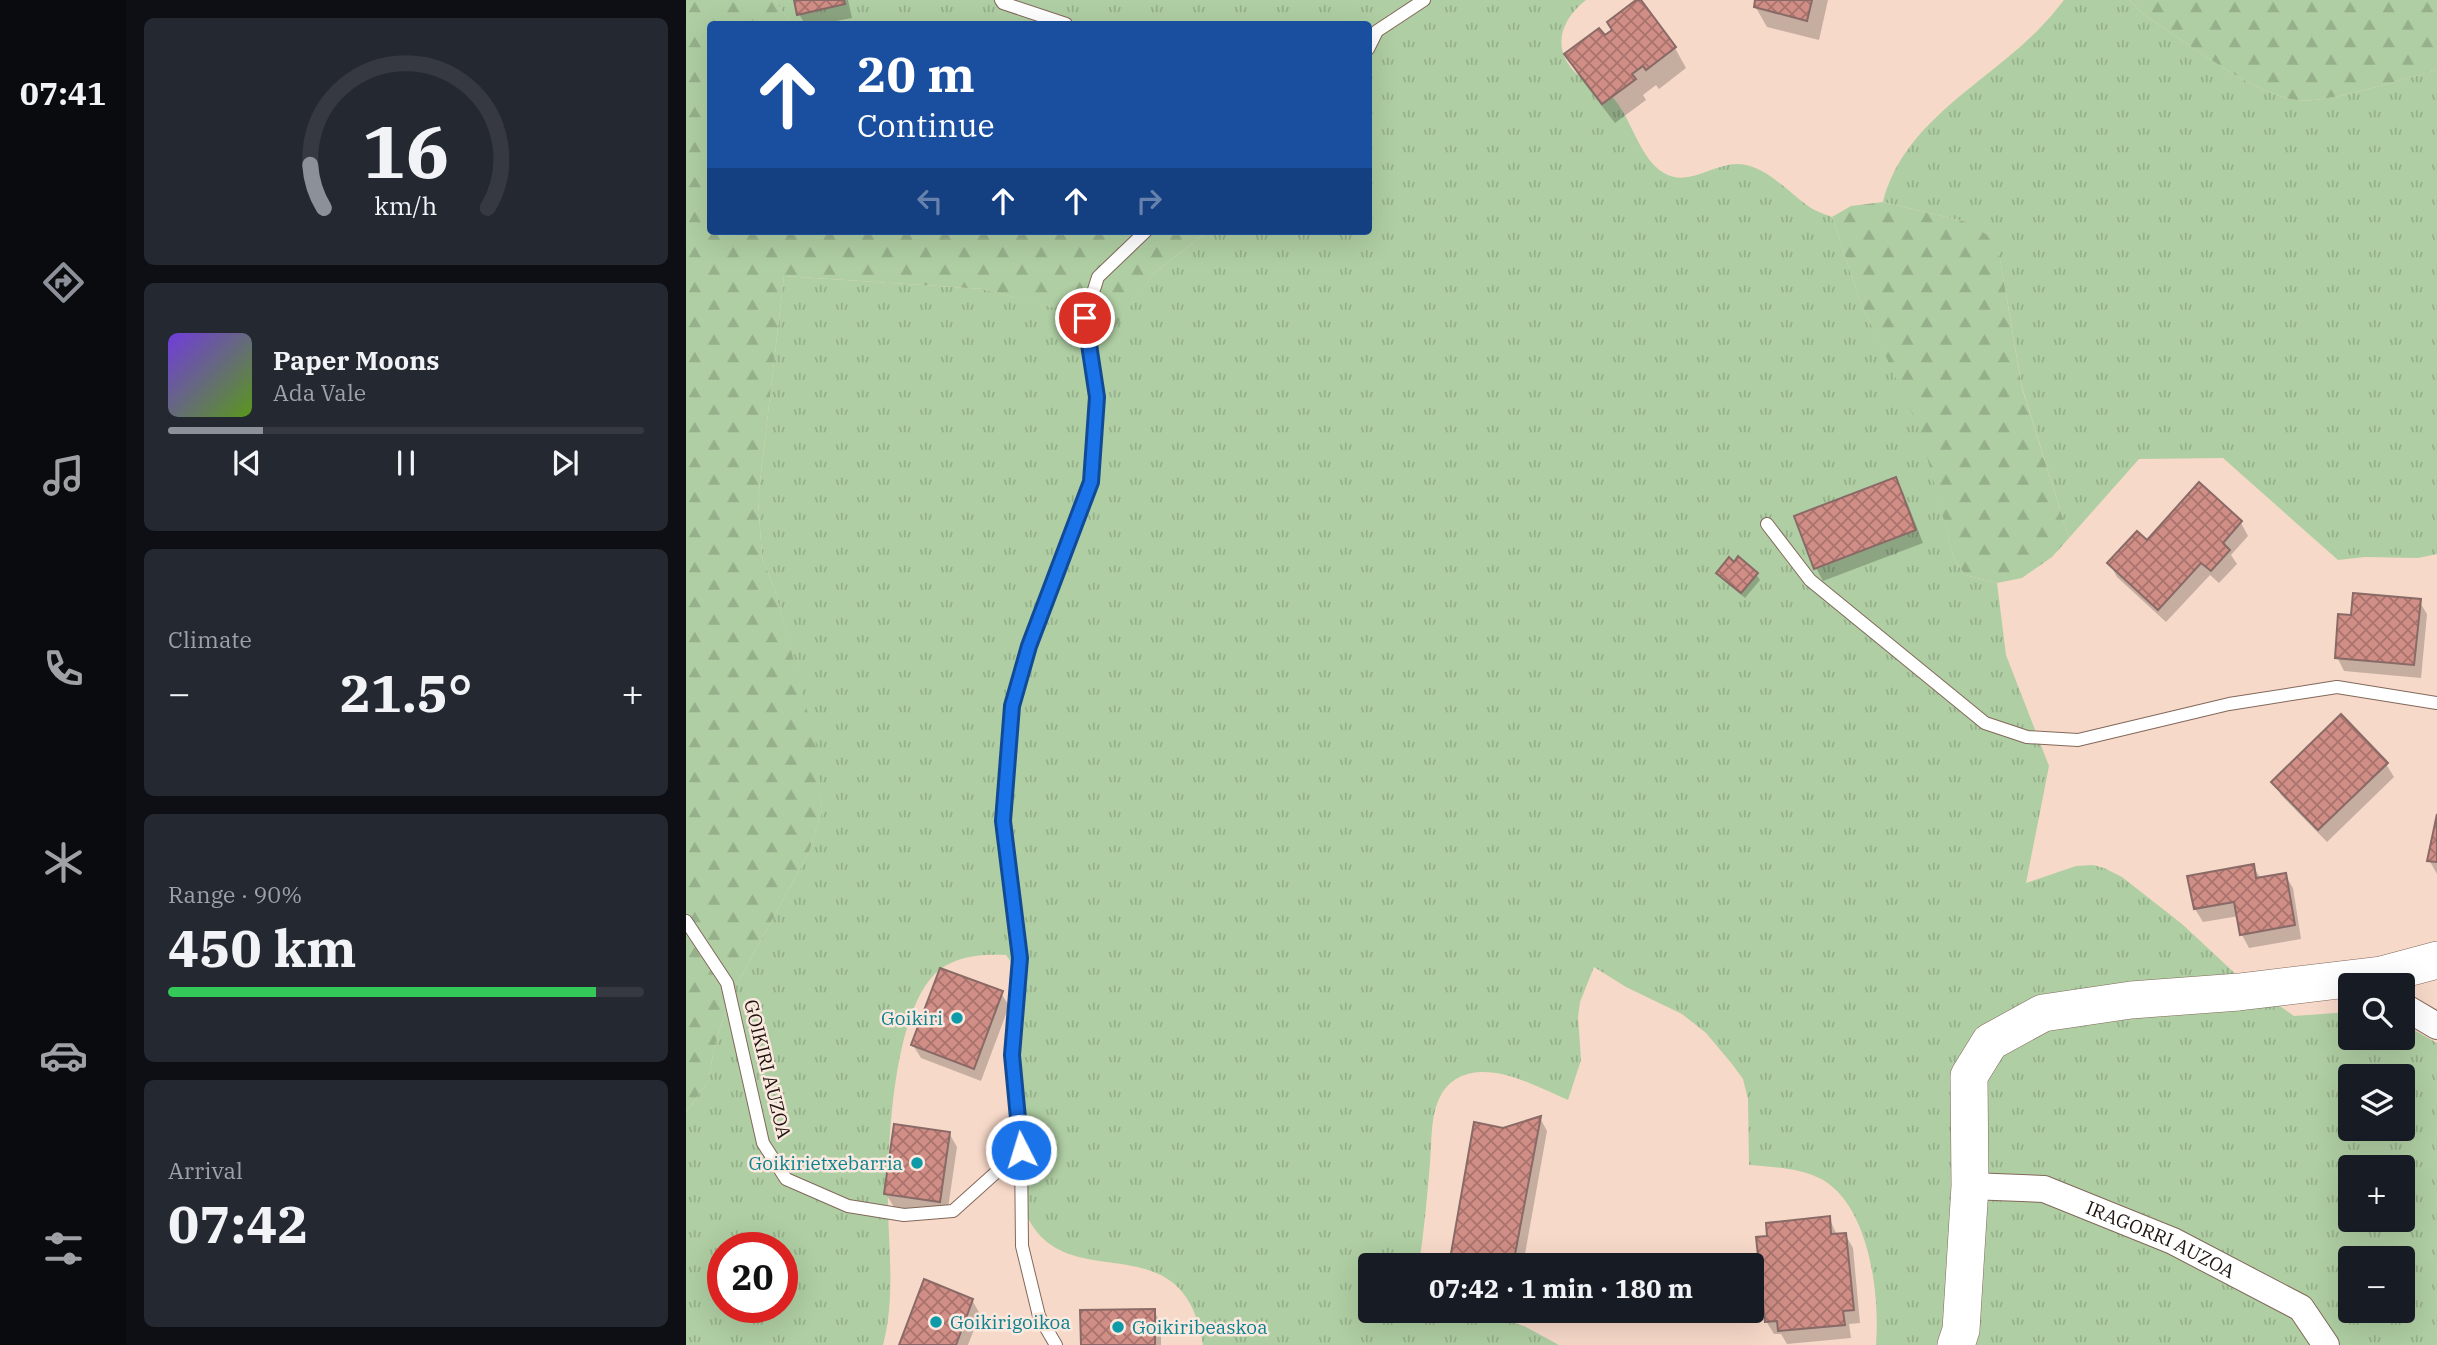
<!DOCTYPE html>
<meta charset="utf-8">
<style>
body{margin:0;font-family:"IBM Plex Serif",serif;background:#242831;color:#f1f3f6;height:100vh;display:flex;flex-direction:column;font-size:26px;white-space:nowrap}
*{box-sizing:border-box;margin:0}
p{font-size:23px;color:#9ea1a6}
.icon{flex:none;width:38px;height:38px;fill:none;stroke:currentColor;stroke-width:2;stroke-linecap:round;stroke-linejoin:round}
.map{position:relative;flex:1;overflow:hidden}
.details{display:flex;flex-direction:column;gap:18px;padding:18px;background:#0d0f14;width:560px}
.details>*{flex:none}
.guide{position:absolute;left:21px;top:21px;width:665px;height:214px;border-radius:7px;box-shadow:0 7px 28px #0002;background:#1a4fa0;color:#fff;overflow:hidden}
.tools{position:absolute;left:1652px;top:973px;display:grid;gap:14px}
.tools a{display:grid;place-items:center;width:77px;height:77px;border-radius:7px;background:#171b24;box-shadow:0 7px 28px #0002;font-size:35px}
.speed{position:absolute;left:21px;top:1232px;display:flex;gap:14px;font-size:35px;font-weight:700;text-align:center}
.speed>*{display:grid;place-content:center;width:91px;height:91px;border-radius:50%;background:#171b24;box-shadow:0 7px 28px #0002;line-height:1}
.speed .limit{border:10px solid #d22;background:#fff;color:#111}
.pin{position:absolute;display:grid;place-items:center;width:60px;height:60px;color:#fff;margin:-30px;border:4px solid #fff;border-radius:50%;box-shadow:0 2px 7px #0007}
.me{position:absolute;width:77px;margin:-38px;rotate:355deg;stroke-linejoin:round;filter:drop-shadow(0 0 5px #0008)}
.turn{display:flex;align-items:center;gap:24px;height:147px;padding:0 35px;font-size:32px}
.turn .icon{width:91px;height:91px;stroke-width:2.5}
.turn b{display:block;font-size:49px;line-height:60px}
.lanes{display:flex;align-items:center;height:66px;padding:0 35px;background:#0003;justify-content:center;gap:35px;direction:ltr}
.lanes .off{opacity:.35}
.big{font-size:52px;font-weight:700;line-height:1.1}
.details .widget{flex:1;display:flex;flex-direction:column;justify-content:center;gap:10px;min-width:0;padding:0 24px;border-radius:10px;background:#242831}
.details .dial{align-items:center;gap:0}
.dial svg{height:182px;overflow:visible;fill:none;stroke:#363941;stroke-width:7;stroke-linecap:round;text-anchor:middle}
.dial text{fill:#f1f3f6;stroke:none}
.song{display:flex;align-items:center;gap:21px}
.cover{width:84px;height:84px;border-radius:10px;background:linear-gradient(135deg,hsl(260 70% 55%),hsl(90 70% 35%))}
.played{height:7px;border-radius:4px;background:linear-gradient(90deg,#8c9099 20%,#363941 20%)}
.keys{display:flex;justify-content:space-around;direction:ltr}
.heat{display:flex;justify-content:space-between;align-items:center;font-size:38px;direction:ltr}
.charge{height:10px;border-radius:5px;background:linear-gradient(90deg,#34c759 90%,#363941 0)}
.trip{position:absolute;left:672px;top:1253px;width:406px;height:70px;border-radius:7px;background:#171b24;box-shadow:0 7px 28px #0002;font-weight:700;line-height:70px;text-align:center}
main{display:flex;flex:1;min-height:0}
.dock{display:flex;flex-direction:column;width:126px;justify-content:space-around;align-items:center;background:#090b0e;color:#9ea1a6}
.dock .icon{width:49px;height:49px}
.dock .active{color:#8c9099}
.dock b{font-size:32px;color:#f1f3f6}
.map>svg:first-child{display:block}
.grass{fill:url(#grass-tufts);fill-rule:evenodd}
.forest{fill:url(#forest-firs)}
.shadow{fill:#0003}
.building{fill:url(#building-cross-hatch);stroke:#896a66;stroke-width:2}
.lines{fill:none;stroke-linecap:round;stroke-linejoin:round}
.lane-casing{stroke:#82685a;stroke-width:14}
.street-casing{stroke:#82685a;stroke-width:28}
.secondary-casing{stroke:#82685a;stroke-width:38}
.lane{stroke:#fff;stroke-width:12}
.street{stroke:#fff;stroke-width:26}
.secondary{stroke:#fff;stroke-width:37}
.route-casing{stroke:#114b97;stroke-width:18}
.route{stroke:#1a73e8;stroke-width:12}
.culture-dot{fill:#0f9aa8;stroke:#fbe9df;stroke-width:2.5}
.labels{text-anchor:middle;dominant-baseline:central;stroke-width:5;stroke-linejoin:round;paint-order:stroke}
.culture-label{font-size:19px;fill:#0d838f;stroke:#fbe9df;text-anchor:end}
.street-label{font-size:19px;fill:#1f140f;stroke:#fbe9df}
</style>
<main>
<nav class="dock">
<b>07:41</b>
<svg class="icon active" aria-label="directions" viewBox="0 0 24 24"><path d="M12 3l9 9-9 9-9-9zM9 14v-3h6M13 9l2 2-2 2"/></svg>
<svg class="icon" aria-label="music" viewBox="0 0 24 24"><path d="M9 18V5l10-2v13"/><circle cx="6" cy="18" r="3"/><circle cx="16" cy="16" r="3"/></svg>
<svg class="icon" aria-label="phone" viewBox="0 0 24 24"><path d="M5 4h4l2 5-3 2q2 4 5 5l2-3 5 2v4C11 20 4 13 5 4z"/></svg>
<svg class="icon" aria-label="climate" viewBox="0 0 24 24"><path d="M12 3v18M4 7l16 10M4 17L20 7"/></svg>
<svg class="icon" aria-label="car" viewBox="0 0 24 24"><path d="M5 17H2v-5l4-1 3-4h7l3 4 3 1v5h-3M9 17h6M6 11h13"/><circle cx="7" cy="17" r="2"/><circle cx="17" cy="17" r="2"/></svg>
<svg class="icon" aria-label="filters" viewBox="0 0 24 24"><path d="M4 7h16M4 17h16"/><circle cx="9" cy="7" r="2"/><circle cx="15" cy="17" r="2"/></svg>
</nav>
<section class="details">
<div class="widget dial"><svg viewBox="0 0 100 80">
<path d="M14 69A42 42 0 1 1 86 69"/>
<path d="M14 69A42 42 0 0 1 8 50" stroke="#8c9099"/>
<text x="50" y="56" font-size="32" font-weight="700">16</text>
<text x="50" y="72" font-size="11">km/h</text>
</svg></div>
<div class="widget">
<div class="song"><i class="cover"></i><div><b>Paper Moons</b><p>Ada Vale</p></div></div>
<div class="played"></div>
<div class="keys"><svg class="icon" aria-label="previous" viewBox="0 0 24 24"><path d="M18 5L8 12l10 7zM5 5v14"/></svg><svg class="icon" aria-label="pause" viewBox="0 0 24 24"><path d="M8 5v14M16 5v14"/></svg><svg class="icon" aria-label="next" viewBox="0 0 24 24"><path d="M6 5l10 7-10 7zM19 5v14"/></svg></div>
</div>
<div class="widget"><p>Climate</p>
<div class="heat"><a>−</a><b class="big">21.5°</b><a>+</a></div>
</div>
<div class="widget"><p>Range · 90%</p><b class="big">450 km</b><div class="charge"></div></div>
<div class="widget"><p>Arrival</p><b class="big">07:42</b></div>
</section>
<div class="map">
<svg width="1751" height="1345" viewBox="0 0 1751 1345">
<defs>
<pattern id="grass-tufts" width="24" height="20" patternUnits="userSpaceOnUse" patternTransform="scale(1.75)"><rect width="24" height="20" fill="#afcea3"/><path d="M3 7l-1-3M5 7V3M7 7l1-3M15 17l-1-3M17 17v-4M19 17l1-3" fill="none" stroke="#96b08b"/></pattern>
<pattern id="forest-firs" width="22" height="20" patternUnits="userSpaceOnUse" patternTransform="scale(1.75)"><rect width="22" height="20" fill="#afcea3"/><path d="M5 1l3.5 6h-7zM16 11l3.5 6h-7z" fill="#96b08b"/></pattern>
<pattern id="building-cross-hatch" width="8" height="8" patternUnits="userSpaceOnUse" patternTransform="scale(1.75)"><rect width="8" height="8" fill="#d08e86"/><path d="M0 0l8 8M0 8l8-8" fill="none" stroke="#a8736c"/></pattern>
</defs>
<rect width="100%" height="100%" fill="#f7d9c9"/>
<g class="grass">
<path d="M88,0H900C868,25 866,59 901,82C909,88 922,91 928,99C947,121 953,158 978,173C1005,189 1032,158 1060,165C1085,171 1102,192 1122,206C1129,211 1138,214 1146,217L1174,301L1235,430L1268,559L1279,575L1311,583L1320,655L1363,766L1340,883L1390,866L1407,865L1418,868L1436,877L1496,924L1555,979L1608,1016L1664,1012V1038H1717V1024L1751,1043V1345H1190C1194,1296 1184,1208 1137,1180C1116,1168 1087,1167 1063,1165L1062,1099L1057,1079L1046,1064L1020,1033L996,1014L940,987L908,967L894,1002L892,1017L895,1060L882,1100C855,1089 825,1071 795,1072C778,1073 764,1079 755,1095C744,1115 746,1141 744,1163C741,1198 738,1231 733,1265H684V1311H793L838,1326L873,1345H517C497,1214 375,1305 338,1209C335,1177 330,1145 329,1113C328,1068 350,991 320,955C299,954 278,955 259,966C206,997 201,1151 202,1207C203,1254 209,1300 197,1345H0V1112L22,1082L29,1044L45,995L123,852L136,811L130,748L89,590L76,557L72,499L98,276L297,289L431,324L468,273L522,231H682V24H106ZM1664,1076H1717V1129H1664ZM1664,1167H1717V1220H1664ZM37,1248H96V1307H37ZM1664,1258H1717V1311H1664Z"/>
<path d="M1378,0H1443L1457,14C1494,38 1568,95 1610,100C1643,104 1716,79 1751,70V554L1732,558L1679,557L1652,560L1537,458L1453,459L1383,538L1336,387L1313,253L1281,222L1197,202C1217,122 1299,84 1353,29C1362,20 1370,10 1378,0Z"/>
</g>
<g class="forest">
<path d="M0,0H88L106,24H24V231H522L468,273L431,325L297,289L98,276L72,499L76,557L89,590L131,748L136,811L123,852L45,995L29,1044L22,1082L0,1112Z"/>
<path d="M1443,0H1751V70C1716,79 1643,104 1610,100C1568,95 1494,38 1457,14Z"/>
<path d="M1197,202L1281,222L1301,235L1313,253L1336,388L1383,538L1366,557L1336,578L1311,583L1279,575L1268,559L1234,430L1174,301L1146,217L1165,206Z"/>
</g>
<g class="shadow">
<path d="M110,0H162L166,18L134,24H119L113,14Z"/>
<path d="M953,0L989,48L1000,68L973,89L970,85L957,95L960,100L929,123L892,75L880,55L918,38L927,31Z"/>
<path d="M1071,0H1142L1133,40L1081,27L1069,6Z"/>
<path d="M1209,479L1217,492L1237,543L1137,581L1130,568Z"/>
<path d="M1513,485L1555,523L1562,536L1545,555L1551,564L1533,583L1524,575L1480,622L1431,577L1424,564L1461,542Z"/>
<path d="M1032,573L1070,574L1074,580L1059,598L1036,579Z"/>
<path d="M1733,601L1741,614L1735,678L1658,671L1651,657L1666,617Z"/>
<path d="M1700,764L1708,777L1641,842L1595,795L1588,782Z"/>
<path d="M1751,822V874L1743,860Z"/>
<path d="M1567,866L1575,879L1599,875L1607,888L1615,939L1563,948L1556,935L1553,916L1517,922L1509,909Z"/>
<path d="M315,993L323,1006L295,1081L235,1058L227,1045Z"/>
<path d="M854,1118L861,1131L837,1265H765L789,1124L817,1130Z"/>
<path d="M263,1133L271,1147L261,1215L208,1207L200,1194Z"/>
<path d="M1143,1218L1151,1235L1159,1234L1167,1248L1174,1323L1163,1324L1165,1338L1101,1344L1095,1334H1088L1080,1321L1083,1238Z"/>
<path d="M286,1300L294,1314L282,1345H215Z"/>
<path d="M468,1311L475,1324V1345H396Z"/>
</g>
<g class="building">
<path d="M108,0H158L159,4L111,15Z"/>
<path d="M950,0H955L990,47L960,70L957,66L946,74L950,79L916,104L878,54L913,28L919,35L926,30L921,22Z"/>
<path d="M1069,0H1126L1121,21L1068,7Z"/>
<path d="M1210,477L1230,530L1128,569L1108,516Z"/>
<path d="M1513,482L1556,521L1537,543L1544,550L1525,571L1515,563L1472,610L1421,563L1451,531L1461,540Z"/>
<path d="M1052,556L1072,573L1055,593L1030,573L1043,557L1048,562Z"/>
<path d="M1667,593L1735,599L1728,665L1649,658L1652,614L1665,615Z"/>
<path d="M1655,714L1702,763L1632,830L1585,782Z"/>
<path d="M1751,814V862L1741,861Z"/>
<path d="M1568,864L1570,878L1600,873L1609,925L1554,935L1548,902L1508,909L1501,876Z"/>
<path d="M254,968L317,991L288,1069L225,1045Z"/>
<path d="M855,1116L827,1265H763L788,1122L817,1128Z"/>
<path d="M208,1124L264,1132L254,1202L198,1194Z"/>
<path d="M1144,1216L1145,1234L1160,1233L1168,1310L1157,1311L1159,1325L1092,1331L1091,1321L1079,1322L1070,1237L1081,1236L1080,1223Z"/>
<path d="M238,1279L287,1299L270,1345H213Z"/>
<path d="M469,1309V1345H395L394,1310Z"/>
</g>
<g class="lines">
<defs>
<g id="lane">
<path d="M315,0L317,3L380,24"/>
<path d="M682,49L691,31L738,0"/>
<path d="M1081,524L1124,580L1299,723L1341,737L1392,740L1543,704L1651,687L1751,703"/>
<path d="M0,921L41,983L77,1143L100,1179L162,1206L218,1215L267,1211L335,1150"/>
<path d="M370,1345L353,1316L336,1246L335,1150L326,1055L334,958L317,821L326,706L343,646L406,482L411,397L399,318L412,277L460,231"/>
</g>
<g id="street">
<path d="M1717,1006L1751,1026"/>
<path id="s1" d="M1284,1186L1358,1189L1487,1241L1615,1308L1640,1345"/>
</g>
<path id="secondary" d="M1270,1345L1275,1330L1284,1186L1283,1076L1304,1042L1357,1013L1445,1000L1553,992L1695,975L1751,960"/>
</defs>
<use href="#lane" class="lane-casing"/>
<use href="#street" class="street-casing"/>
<use href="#secondary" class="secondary-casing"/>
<use href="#lane" class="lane"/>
<use href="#street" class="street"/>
<use href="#secondary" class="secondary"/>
</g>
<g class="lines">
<defs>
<path id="route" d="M335,1150L326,1055L334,958L317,821L326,706L343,646L405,482L411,397L399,318"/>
</defs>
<use href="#route" class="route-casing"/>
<use href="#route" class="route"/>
</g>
<g class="culture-dot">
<circle cx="271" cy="1018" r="7"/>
<circle cx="231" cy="1163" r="7"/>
<circle cx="250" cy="1322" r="7"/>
<circle cx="432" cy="1327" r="7"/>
</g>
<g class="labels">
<g class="culture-label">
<text x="257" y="1018">Goikiri</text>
<text x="217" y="1163">Goikirietxebarria</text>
<text x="264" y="1322" text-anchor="start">Goikirigoikoa</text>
<text x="446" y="1327" text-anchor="start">Goikiribeaskoa</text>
</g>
<g class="street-label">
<text transform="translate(82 1069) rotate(76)">GOIKIRI AUZOA</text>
<text stroke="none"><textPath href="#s1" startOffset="201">IRAGORRI AUZOA</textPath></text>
</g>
</g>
</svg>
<div class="tools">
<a><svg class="icon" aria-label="search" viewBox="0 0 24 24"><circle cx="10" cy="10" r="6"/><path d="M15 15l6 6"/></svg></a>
<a><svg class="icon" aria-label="layers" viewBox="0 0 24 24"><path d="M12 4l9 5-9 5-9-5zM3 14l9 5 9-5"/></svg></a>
<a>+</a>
<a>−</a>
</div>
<div class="speed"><div class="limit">20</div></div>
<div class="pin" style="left:399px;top:318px;background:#d93025"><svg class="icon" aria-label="arrive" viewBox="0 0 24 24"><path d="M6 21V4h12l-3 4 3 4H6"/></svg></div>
<svg class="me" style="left:335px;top:1150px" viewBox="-20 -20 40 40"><circle r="17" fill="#1a73e8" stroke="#fff" stroke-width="3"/><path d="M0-11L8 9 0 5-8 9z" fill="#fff"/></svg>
<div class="trip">07:42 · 1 min · 180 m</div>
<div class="guide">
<div class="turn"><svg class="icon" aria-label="ahead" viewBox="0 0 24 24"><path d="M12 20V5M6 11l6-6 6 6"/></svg><div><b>20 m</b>Continue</div></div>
<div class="lanes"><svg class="icon off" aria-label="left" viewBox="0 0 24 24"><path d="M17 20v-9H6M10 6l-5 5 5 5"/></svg><svg class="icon" aria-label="ahead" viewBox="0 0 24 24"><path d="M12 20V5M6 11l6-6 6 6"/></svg><svg class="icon" aria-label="ahead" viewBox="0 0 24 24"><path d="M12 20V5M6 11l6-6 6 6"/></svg><svg class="icon off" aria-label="right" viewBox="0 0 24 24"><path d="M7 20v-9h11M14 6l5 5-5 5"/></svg></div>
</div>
</div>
</main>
